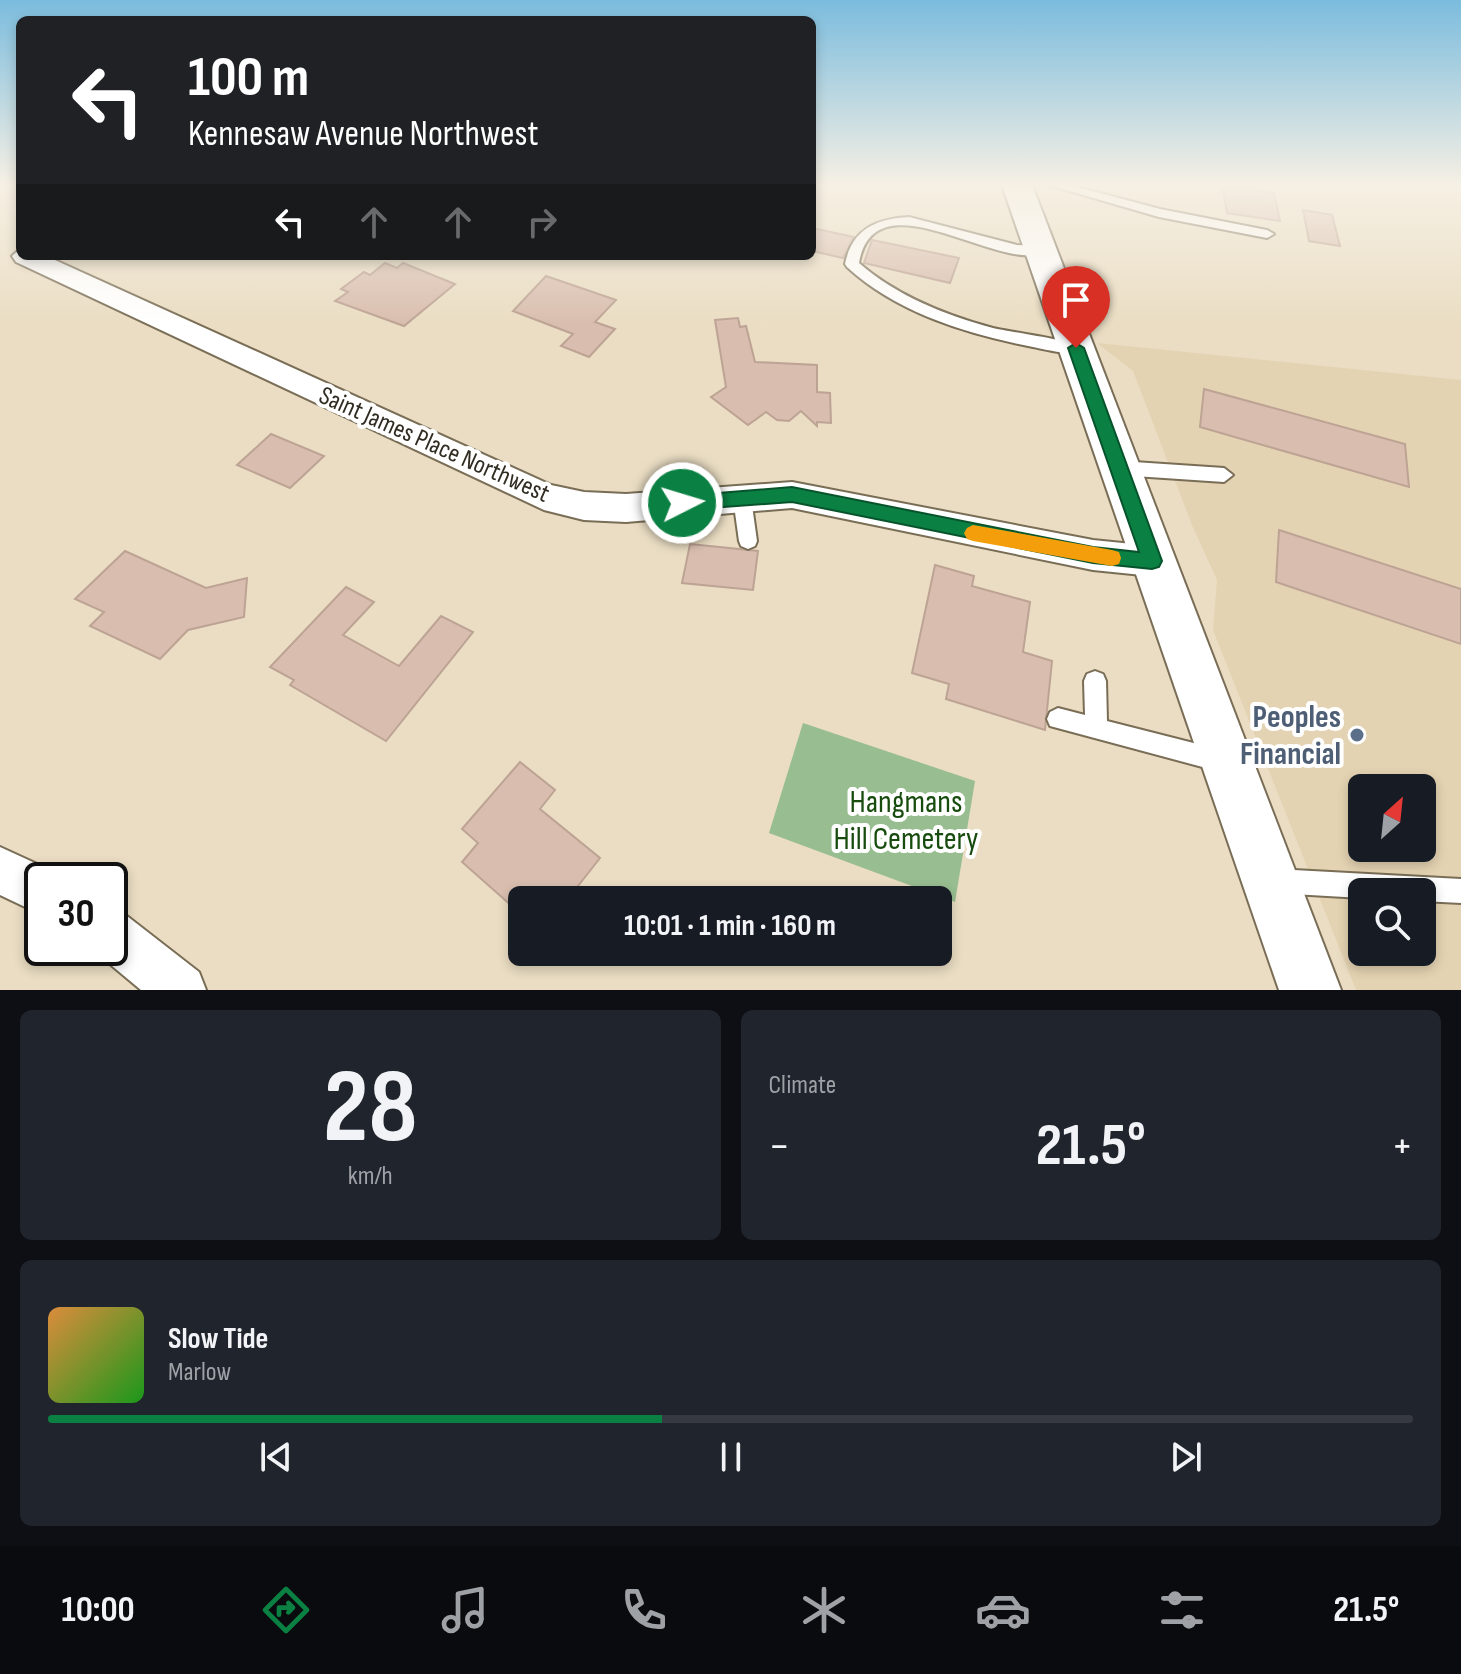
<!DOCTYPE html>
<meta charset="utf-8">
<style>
body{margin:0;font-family:"Sofia Sans Condensed",sans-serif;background:#20242c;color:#f1f3f6;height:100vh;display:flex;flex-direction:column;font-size:30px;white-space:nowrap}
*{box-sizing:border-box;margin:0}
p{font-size:26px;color:#9ea1a6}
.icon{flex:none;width:44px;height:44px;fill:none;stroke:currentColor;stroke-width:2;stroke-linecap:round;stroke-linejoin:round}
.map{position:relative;height:990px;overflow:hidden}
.sheet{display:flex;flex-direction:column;gap:20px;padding:20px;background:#0d0f14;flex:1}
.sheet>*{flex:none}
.top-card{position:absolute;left:16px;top:16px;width:800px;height:244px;border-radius:12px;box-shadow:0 4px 12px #0003;background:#202124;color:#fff;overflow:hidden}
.needle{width:52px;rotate:27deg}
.tools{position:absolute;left:1348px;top:774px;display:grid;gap:16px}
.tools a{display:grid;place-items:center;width:88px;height:88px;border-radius:12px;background:#171b24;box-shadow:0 4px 12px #0003;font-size:40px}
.speed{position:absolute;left:24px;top:862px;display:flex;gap:16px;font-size:40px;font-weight:700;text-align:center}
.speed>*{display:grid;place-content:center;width:104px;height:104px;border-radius:50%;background:#171b24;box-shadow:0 4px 12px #0003;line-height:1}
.speed .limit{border:4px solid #111;border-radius:12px;background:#fff;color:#111}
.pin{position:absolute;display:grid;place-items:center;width:68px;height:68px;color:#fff;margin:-82px -34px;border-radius:50% 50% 50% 0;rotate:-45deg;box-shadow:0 0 8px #0007}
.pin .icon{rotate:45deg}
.me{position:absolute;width:88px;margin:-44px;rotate:85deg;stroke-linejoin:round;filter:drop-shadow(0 0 6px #0008)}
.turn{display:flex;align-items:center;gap:28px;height:168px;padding:0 40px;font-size:36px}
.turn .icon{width:104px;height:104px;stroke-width:2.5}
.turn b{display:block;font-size:56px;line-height:68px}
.lanes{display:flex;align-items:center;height:76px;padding:0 40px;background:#0003;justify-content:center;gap:40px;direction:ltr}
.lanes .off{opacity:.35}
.big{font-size:60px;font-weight:700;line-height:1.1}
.sheet .card{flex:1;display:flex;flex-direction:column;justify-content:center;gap:12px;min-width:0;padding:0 28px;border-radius:12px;background:#20242c}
.sheet .dial{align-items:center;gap:0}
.dial b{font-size:104px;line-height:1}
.song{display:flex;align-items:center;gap:24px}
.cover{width:96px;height:96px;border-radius:12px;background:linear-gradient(135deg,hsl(30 70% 55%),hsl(120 70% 35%))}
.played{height:8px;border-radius:4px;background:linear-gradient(90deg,#0b8043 45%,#363941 45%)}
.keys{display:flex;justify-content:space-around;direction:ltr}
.heat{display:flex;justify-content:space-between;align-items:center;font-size:44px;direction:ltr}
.sheet .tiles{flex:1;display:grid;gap:20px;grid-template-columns:1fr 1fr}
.card:last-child{grid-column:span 2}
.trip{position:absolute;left:508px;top:886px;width:444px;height:80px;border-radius:12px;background:#171b24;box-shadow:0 4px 12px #0003;font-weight:700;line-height:80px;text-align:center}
.dock{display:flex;height:128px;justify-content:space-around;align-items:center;background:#090b0e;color:#9ea1a6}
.dock .icon{width:56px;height:56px}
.dock .on{color:#0b8043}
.dock b{font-size:36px;color:#f1f3f6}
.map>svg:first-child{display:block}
.built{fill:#e4d3b2;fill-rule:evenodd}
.green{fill:#97bd90}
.building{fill:#d9beaf;stroke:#bda394;stroke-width:2}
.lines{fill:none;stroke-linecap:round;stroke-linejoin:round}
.service-casing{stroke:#796d56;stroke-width:4}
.minor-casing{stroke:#796d56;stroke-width:4}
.tertiary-casing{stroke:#796d56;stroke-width:4}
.service{fill:#fff;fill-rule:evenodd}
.minor{fill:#fff;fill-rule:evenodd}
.tertiary{fill:#fff;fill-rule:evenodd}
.route{fill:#0b8043;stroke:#07532c;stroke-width:2}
.slow{fill:#f59e0b}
.service-dot{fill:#5c6f8a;stroke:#fff;stroke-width:3}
.labels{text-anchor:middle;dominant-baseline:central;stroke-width:8;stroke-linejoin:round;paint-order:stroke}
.street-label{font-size:26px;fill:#312c22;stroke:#fff}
.near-service-label{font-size:32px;font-weight:bold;fill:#4e5e75;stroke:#fff;text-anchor:end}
.near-park-label{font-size:32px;fill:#174c0e;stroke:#fff}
</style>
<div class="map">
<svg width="1461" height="990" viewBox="0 0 1461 990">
<rect width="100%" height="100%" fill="#eaddc3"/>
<path class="built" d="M1097,343L1461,380V990H1356L1213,630L1217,580L1192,525L1133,371ZM1362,788H1422V848H1362ZM1362,892H1422V952H1362Z"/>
<path class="green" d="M803,723L975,781L955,902L769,833Z"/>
<g class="building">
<path d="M1222,185L1274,193L1280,221L1227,213Z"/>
<path d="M1303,210L1332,215L1340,246L1309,241Z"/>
<path d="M812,228L854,237L843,258L812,251Z"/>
<path d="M872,240L959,258L950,283L864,263Z"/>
<path d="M385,263L397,268L403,263L455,284L404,326L335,301L348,292L341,289L364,272L370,275Z"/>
<path d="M546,276L616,300L595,322L615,329L589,357L561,346L573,334L513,311Z"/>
<path d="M738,318L740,327L746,326L755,362L817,365V392L830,393L831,423L817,422V426L801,411L789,421L777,420L766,412L748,425L711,397L726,387L715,320Z"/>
<path d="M1204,389L1405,444L1409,487L1200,427Z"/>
<path d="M271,434L324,456L290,488L237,465Z"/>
<path d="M1279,530L1461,589V644L1276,582Z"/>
<path d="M690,544L758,551L753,590L682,583Z"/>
<path d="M125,551L206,588L247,578L244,617L188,630L160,659L90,626L104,612L75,599Z"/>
<path d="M935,565L974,576L972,586L1030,602L1023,652L1052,661L1045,730L946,699L949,684L912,673Z"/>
<path d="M346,587L374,602L343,635L399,666L441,616L473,632L386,741L290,685L294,680L270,667Z"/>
<path d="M520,762L555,790L540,809L600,858L567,900H522V915L462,862L478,843L462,829Z"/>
</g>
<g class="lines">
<defs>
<g id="service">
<path d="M1049,185H1070L1160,209L1267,230L1274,234L1267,238L1159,217Z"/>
<path d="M909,217L1017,245L1040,246L1047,250C1008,280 875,171 859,263C897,296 945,315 993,328C1010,332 1077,341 1084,348L1081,352C1066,355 1048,350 1033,347C967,334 897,313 847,267L845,264C852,229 876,219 909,217Z"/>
<path d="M1119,461L1224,468L1233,475L1224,482L1119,475L1110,468Z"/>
<path d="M742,491L748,493L751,498L757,541L755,546L748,549L741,546L739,541L733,498L736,493Z"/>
<path d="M1095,671L1103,674L1106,681L1107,721L1221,750L1229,753L1232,761L1229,769L1221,772L1050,726L1047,719L1050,712L1058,708L1085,715L1084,681L1087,674Z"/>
<path d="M1275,869L1461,879V903L1422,901V892H1362V898L1275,893L1266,890L1263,881L1266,872Z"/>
</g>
<g id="minor">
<path d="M20,249V256H46L551,485L584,492L626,494L792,482L1093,540L1152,546L1165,550L1170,561L1165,572L1152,576L1093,570L792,508L626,522L584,520L544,510L16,262L12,256Z"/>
<path d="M0,847L59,874L61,880H42V915L0,895Z"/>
<path d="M110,909L127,916L199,972L206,990H141L93,950L110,948Z"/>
</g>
<path id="tertiary" d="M1002,185H1032L1341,990H1279Z"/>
</defs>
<use href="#service" class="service-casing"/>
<use href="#minor" class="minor-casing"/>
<use href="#tertiary" class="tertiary-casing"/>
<use href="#service" class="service"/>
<use href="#minor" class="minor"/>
<use href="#tertiary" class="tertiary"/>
</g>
<linearGradient id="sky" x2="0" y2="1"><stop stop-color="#7bbcdd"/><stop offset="0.57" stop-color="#f6f0e4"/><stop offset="1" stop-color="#f6f0e4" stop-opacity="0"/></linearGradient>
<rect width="1461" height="324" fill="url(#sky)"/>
<path class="route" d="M1076,343L1084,348L1162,561L1159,567L1152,569L1093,563L792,502L682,510L673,503L682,496L792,487L1093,547L1139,552L1068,348Z"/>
<path class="slow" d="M973,525L1112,550L1119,552L1121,558L1119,564L1112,566L973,541L967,539L964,533L967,528Z"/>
<circle class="service-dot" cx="1357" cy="735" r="8"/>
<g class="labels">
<g class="street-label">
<text transform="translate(434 445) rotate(24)">Saint James Place Northwest</text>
</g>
<g class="near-service-label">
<text x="1341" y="717">Peoples<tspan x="1341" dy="37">Financial</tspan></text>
</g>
<g class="near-park-label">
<text x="906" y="802">Hangmans<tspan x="906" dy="37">Hill Cemetery</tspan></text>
</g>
</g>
</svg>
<div class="tools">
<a><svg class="needle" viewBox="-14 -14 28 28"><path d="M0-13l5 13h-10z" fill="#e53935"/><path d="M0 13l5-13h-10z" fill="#9ea1a6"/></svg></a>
<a><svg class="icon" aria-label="search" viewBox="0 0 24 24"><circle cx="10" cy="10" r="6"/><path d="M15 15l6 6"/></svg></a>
</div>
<div class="speed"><div class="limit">30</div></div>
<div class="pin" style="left:1076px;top:348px;background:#d93025"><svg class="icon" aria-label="arrive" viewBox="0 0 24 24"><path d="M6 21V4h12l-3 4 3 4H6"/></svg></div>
<svg class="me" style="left:682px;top:503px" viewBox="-20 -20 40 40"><circle r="17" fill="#0b8043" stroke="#fff" stroke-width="3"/><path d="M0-11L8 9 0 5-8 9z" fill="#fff"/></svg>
<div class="trip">10:01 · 1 min · 160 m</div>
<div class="top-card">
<div class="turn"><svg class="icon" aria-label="left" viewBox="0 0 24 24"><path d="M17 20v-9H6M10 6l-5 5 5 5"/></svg><div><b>100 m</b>Kennesaw Avenue Northwest</div></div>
<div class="lanes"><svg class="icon" aria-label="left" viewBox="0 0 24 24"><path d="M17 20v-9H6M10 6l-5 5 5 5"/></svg><svg class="icon off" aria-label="ahead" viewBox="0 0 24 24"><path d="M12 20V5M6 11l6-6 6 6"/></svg><svg class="icon off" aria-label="ahead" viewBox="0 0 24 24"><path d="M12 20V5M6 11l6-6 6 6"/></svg><svg class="icon off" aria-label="right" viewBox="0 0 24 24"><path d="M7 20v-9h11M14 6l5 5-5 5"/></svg></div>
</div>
</div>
<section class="sheet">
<div class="tiles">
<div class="card dial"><b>28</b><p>km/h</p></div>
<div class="card"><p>Climate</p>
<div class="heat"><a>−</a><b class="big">21.5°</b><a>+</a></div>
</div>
<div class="card">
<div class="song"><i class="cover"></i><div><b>Slow Tide</b><p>Marlow</p></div></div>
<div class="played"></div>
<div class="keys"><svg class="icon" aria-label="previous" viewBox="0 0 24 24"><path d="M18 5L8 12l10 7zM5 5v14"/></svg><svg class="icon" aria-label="pause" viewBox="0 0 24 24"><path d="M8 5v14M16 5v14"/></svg><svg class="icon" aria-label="next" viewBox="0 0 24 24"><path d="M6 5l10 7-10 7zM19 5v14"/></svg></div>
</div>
</div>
</section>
<nav class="dock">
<b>10:00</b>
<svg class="icon on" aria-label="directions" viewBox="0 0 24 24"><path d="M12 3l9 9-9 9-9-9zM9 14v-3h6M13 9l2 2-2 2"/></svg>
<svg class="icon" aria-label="music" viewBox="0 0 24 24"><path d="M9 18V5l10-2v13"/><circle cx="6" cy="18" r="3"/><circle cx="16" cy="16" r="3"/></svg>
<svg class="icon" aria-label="phone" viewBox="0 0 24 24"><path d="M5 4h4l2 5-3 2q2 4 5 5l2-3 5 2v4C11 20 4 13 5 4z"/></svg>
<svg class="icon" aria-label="climate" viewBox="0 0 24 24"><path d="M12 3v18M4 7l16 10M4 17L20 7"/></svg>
<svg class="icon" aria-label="car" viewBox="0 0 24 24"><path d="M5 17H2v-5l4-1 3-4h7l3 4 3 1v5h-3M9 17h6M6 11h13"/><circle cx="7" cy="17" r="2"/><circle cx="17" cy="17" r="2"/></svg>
<svg class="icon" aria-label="filters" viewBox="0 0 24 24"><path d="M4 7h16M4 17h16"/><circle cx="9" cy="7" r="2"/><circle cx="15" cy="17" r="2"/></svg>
<b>21.5°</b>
</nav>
